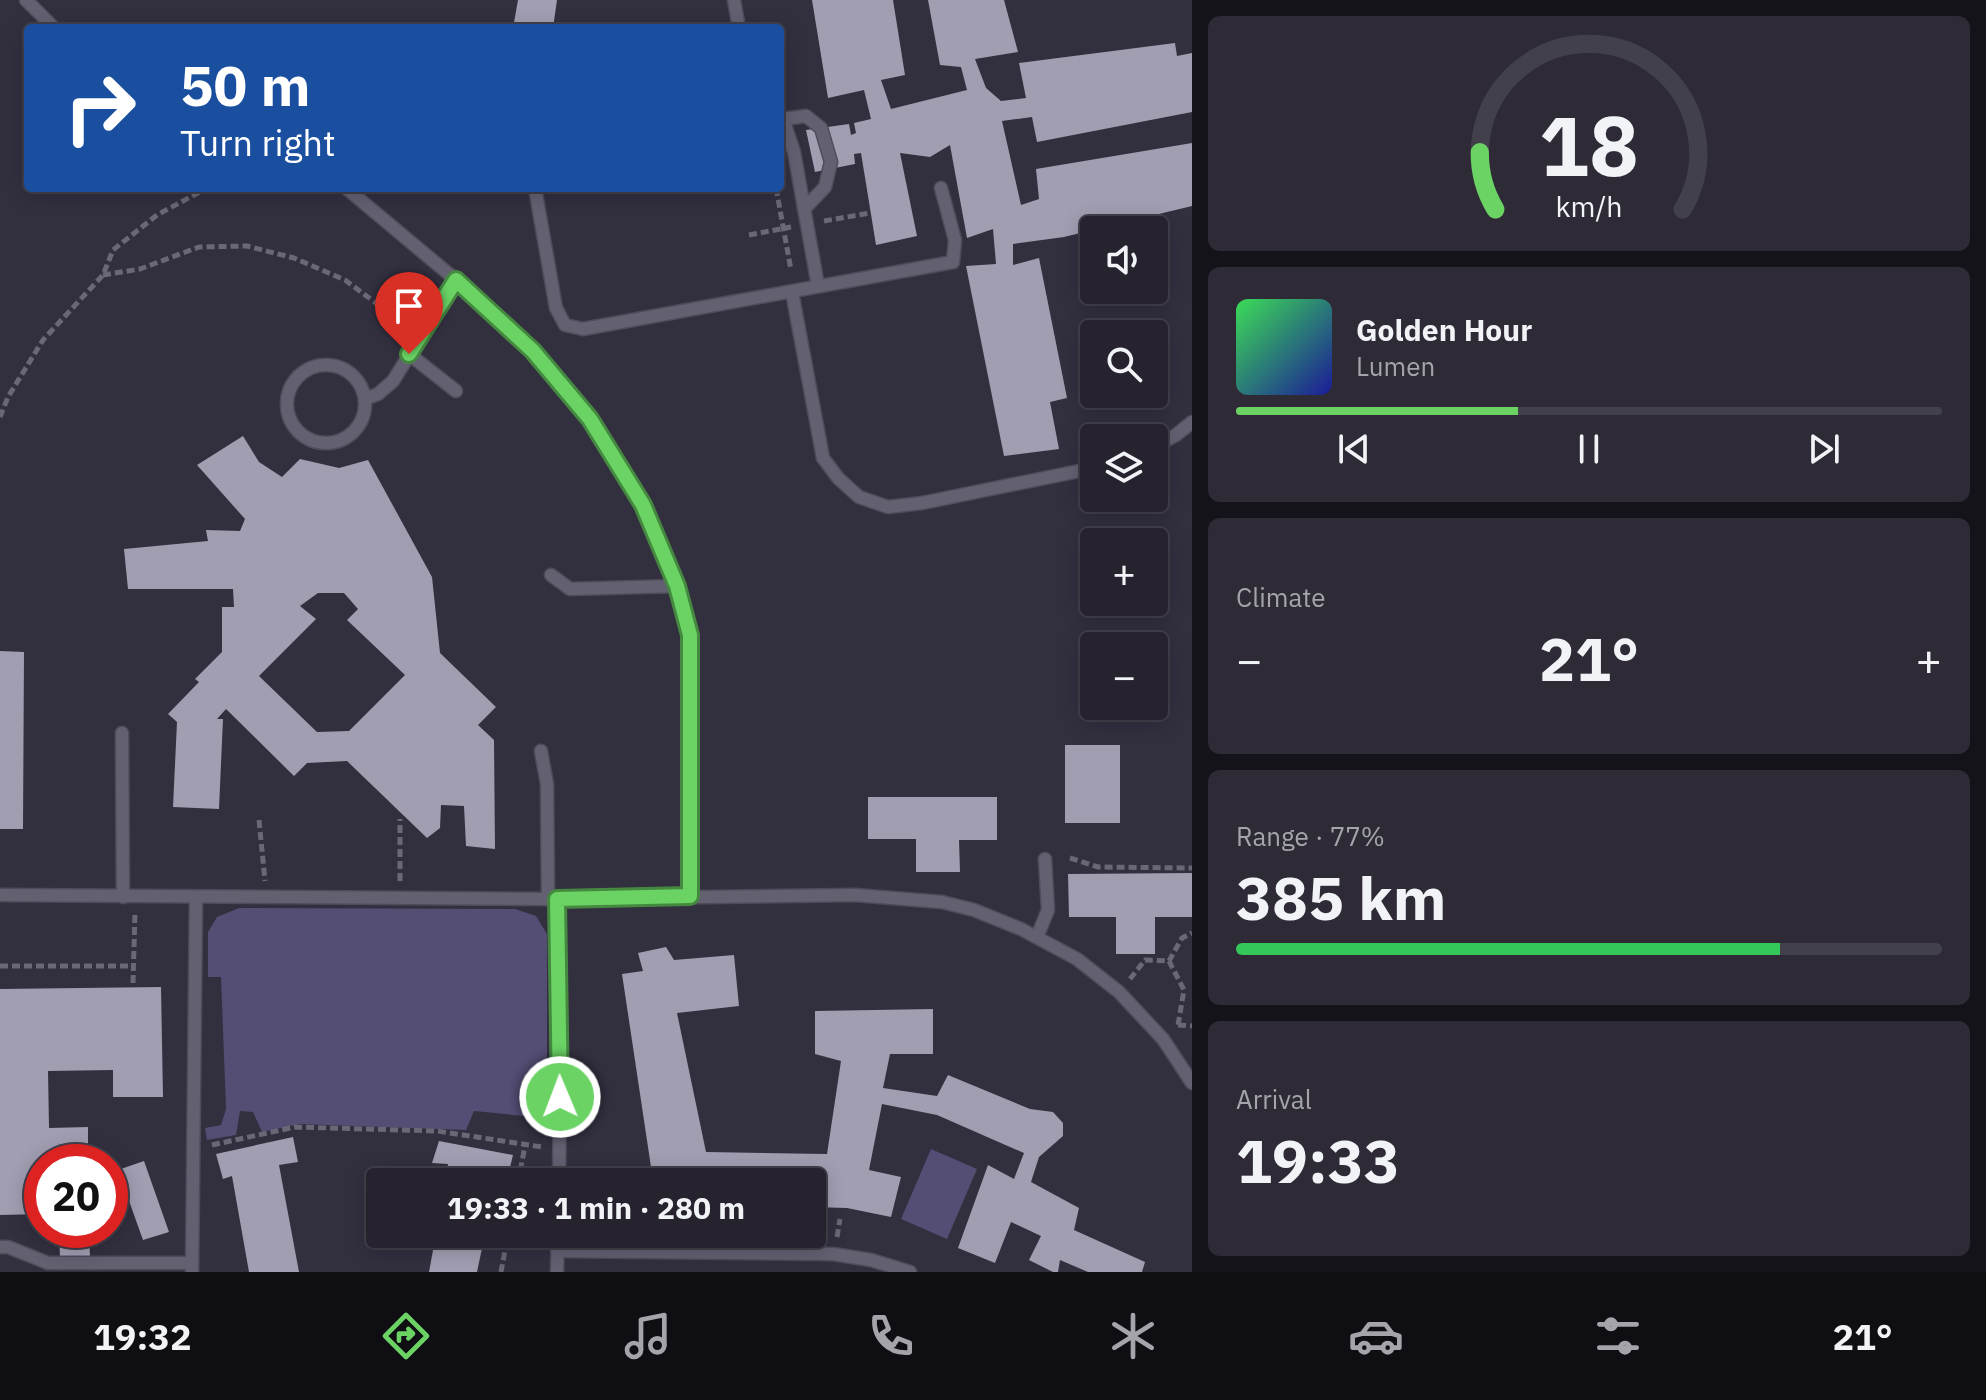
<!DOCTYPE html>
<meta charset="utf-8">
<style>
body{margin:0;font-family:"IBM Plex Sans",sans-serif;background:#2e2b37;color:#f1f3f6;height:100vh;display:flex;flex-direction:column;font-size:30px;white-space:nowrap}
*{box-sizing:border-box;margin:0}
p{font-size:26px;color:#a4a4aa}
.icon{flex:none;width:44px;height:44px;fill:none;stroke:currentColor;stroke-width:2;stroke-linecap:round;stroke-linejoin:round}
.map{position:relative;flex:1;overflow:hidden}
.details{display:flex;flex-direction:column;gap:16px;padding:16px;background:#15131a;width:794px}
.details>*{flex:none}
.hud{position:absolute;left:24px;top:24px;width:760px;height:168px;border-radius:8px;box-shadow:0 4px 20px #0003,0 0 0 2px #42404b;background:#1a4fa0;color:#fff;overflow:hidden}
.fabs{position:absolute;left:1080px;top:216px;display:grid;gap:16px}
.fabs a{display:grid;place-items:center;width:88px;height:88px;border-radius:8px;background:#26232f;box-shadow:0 4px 20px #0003,0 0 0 2px #42404b;font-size:40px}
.speed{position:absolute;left:24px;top:1144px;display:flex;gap:16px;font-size:40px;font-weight:700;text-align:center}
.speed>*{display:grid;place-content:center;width:104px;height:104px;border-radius:50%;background:#26232f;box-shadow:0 4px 20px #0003,0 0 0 2px #42404b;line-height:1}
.speed .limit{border:12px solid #d22;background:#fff;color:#111}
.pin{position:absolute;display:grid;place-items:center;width:68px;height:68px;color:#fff;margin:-82px -34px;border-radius:50% 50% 50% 0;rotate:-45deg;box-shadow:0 0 8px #0007}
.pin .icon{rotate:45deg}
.me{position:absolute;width:88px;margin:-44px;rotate:359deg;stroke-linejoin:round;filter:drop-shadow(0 0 6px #0008)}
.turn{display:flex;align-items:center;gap:28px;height:168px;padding:0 24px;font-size:36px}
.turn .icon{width:104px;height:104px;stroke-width:2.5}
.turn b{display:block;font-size:56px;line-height:68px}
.big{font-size:60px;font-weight:700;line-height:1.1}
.details .card{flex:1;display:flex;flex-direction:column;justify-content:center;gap:12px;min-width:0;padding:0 28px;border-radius:12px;background:#2e2b37}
.details .dial{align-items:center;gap:0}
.dial svg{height:208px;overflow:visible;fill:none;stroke:#42404b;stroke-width:7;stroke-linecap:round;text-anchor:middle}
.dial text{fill:#f1f3f6;stroke:none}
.song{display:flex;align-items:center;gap:24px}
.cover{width:96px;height:96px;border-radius:12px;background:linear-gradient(135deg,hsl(130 70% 55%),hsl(240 70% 35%))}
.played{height:8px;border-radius:4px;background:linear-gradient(90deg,#6ad364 40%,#42404b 40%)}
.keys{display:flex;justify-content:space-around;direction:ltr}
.heat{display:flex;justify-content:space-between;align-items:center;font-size:44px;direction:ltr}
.charge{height:12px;border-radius:6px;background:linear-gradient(90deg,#34c759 77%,#42404b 0)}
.trip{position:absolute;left:366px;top:1168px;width:460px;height:80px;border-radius:8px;background:#26232f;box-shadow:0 4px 20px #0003,0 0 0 2px #42404b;font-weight:700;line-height:80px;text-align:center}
.tabs{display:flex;height:128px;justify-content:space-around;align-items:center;background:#0f0e13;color:#a4a4aa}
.tabs .icon{width:56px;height:56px}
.tabs .active{color:#6ad364}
.tabs b{font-size:36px;color:#f1f3f6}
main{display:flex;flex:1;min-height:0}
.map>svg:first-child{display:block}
.green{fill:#544d74}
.building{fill:#a19eb2;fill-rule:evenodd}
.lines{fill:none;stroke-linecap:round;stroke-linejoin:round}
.lane-casing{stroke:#4f4c5a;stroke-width:15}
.path{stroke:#6a6776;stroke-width:5;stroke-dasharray:8 4;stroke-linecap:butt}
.lane{stroke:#636072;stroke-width:12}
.route-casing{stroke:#458941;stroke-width:20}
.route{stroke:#6ad364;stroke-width:14}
</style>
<main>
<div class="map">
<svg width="1192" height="1272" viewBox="0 0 1192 1272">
<rect width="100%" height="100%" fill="#322f3f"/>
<g class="green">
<path d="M239,908L515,909L536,916L547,934V1079H526L524,1116L474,1111L466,1130L299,1124L262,1132L253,1112L240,1111L236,1135L207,1140L205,1128L221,1125L226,1109L221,977H208V932L217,917Z"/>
<path d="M931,1149L977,1169L947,1239L901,1219Z"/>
</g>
<g class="building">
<path d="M518,0H557L553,28H513Z"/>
<path d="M812,0H893L905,75L881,80L891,109L967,90L961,67L940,65L928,0H1004L1018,52L975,59L986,88L1001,101L1026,98L1019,63L1175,43L1177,56L1192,53V112L1037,142L1032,117L1002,121L1021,205L1039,199L1036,169L1192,143V206L1064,237L1013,244V265L1039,258L1067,398L1050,402L1059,449L1004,456L966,266L996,264L993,229L967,238L950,145L930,157L900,153L917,236L876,245L861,153L854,154L855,164L815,172L806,130L849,124L851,135L856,133L854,123L871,119L864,90L828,98Z"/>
<path d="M243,436L259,462L282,477L300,459L339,468L368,460L432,577L440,653L496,707L478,725L494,740L495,849L466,846L464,806L441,805L440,828L427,838L347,761L307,763L294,776L226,709L217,719H223L219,809L173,807L177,722L168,714L199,682L195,679L222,652V607H234L233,589H128L124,549L208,541L206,530L240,531L245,519L197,465ZM318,593H344L358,609L347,620L405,675L349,731L317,732L259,676L316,619L300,606Z"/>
<path d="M0,651L24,652L23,829H0Z"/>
<rect x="1065" y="745" width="55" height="78"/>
<path d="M868,797H997V840H959L960,872H916V839H868Z"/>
<path d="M1192,873V917H1155V954H1116V917H1069L1068,874Z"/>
<path d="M666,947L674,960L734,955L739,1006L677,1013L706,1152L827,1154L841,1061L815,1054V1011L933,1009V1054H890L883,1088L937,1096L948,1075L1030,1109L1053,1112L1063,1123V1136L1039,1157L1031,1182L1079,1208L1074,1230L1145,1262L1142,1272H1088L1060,1260L1058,1272H1053L1029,1260L1041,1236L1011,1222L995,1263L958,1248L988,1165L1014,1179L1024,1153L937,1115L882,1104L869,1170L901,1177L891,1217L847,1208L812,1207V1182H626L625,1175L651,1167L622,974L643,971L638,953Z"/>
<path d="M161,987L163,1097H113V1070L48,1071L49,1128L88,1127V1162H42V1214L0,1215V989Z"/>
<path d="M293,1137L298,1162L279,1165L299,1272H249L232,1176L223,1179L216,1154Z"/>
<path d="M439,1141L513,1155L507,1180L496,1178L495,1182H445L448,1164L432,1163Z"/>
<path d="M144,1161L169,1232L143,1240L118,1170Z"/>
<path d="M59,1230H89L90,1257H60Z"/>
<path d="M436,1234H485L477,1272H429Z"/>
</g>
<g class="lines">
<defs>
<g id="lane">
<path d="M26,0L54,28"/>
<path d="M734,0L739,28"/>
<path d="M780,118L783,119L794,152L818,286"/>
<path d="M783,119L806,116L821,128L831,162L825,187L804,209"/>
<path d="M346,188L456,280L533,351L590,419L643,505L677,586L690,635V896"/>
<path d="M535,188L556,308L565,325L583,329L953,262L955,240L941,188"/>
<path d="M792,292L823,458L838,478L859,497L888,507L922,503L1094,468"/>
<path d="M409,354L456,391"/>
<circle cx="326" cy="404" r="39"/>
<path d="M365,399L378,394L393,381L456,280"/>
<path d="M1154,447L1176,435L1192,422"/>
<path d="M551,575L570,589L677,586"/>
<path d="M122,733L123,897"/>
<path d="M541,751L547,784L548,899"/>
<path d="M0,895L548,899L855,895L942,902L974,910L1021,929L1077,959L1119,992L1163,1039L1192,1083"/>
<path d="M557,899L560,1097L559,1182"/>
<path d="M1037,937L1048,910L1045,859"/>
<path d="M0,1247H8L48,1263H192"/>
<path d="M557,1251L833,1254L871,1260L910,1272"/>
<path d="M192,1272L196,898"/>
<path d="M557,1272L558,1234"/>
</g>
</defs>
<use href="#lane" class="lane-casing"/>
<g class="path">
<path d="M776,188L791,270"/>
<path d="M824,221L870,213"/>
<path d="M749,235L791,227"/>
<path d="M103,275L140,269L199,247L247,246L294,258L345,280L408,327"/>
<path d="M0,417L8,397L43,340L103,275L113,250L157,215L207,188"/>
<path d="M259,820L265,881"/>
<path d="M1070,858L1098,867L1192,868"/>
<path d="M400,881V819"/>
<path d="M1169,961L1184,990L1178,1025L1176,1027"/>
<path d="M0,966H133"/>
<path d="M1130,979L1145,960L1169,961L1182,938L1192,933"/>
<path d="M133,983L135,912"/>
<path d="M1178,1025L1192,1026"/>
<path d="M212,1145L295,1127L437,1131L542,1147"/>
<path d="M518,1182L525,1146"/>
<path d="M837,1237L840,1219"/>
<path d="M501,1272L508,1234"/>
</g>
<use href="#lane" class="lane"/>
</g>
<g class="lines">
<defs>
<path id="route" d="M409,354L456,280L533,351L590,419L643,505L677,586L690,635V896L557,899L560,1097"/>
</defs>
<use href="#route" class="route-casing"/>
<use href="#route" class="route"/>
</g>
</svg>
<div class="fabs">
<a><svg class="icon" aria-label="sound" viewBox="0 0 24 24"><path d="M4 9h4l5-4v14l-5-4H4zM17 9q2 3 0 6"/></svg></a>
<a><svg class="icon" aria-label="search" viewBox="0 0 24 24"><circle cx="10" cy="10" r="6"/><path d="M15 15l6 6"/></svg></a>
<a><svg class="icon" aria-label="layers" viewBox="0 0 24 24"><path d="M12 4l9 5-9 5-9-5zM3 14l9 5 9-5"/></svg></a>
<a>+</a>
<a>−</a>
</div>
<div class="speed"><div class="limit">20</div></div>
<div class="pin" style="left:409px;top:354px;background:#d93025"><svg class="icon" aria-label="arrive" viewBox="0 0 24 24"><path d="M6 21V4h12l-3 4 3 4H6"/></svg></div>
<svg class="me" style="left:560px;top:1097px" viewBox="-20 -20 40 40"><circle r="17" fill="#6ad364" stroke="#fff" stroke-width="3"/><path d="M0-11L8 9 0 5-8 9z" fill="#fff"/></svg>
<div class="trip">19:33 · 1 min · 280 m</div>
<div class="hud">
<div class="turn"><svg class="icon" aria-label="right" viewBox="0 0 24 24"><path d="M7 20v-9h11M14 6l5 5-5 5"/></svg><div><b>50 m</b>Turn right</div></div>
</div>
</div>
<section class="details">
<div class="card dial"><svg viewBox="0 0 100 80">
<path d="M14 69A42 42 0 1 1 86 69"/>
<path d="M14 69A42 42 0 0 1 8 47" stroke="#6ad364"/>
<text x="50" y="56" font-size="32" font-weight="700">18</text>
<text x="50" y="72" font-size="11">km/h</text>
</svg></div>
<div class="card">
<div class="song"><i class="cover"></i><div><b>Golden Hour</b><p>Lumen</p></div></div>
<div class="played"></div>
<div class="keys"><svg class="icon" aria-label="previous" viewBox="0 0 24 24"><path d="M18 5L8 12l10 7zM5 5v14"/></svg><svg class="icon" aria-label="pause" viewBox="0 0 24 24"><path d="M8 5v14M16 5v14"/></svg><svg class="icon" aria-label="next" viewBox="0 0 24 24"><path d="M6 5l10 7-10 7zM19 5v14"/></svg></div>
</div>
<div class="card"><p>Climate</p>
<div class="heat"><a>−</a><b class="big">21°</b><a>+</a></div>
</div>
<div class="card"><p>Range · 77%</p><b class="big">385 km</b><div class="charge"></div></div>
<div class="card"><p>Arrival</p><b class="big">19:33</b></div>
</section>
</main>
<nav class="tabs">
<b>19:32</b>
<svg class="icon active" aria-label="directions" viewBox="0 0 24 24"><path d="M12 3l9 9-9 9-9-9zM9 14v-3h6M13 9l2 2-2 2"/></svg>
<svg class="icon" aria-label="music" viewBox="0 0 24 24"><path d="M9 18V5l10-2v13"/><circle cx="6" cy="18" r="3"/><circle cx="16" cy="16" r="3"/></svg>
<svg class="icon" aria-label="phone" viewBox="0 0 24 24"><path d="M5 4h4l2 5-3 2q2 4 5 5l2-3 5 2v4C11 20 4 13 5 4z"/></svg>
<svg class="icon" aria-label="climate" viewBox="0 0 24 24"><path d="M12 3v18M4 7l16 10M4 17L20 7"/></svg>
<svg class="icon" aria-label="car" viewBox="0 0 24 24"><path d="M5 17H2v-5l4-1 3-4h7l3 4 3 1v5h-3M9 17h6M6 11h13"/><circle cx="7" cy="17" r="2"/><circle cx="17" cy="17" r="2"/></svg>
<svg class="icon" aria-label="filters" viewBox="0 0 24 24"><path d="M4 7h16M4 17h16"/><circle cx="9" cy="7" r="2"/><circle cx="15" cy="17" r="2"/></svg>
<b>21°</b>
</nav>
